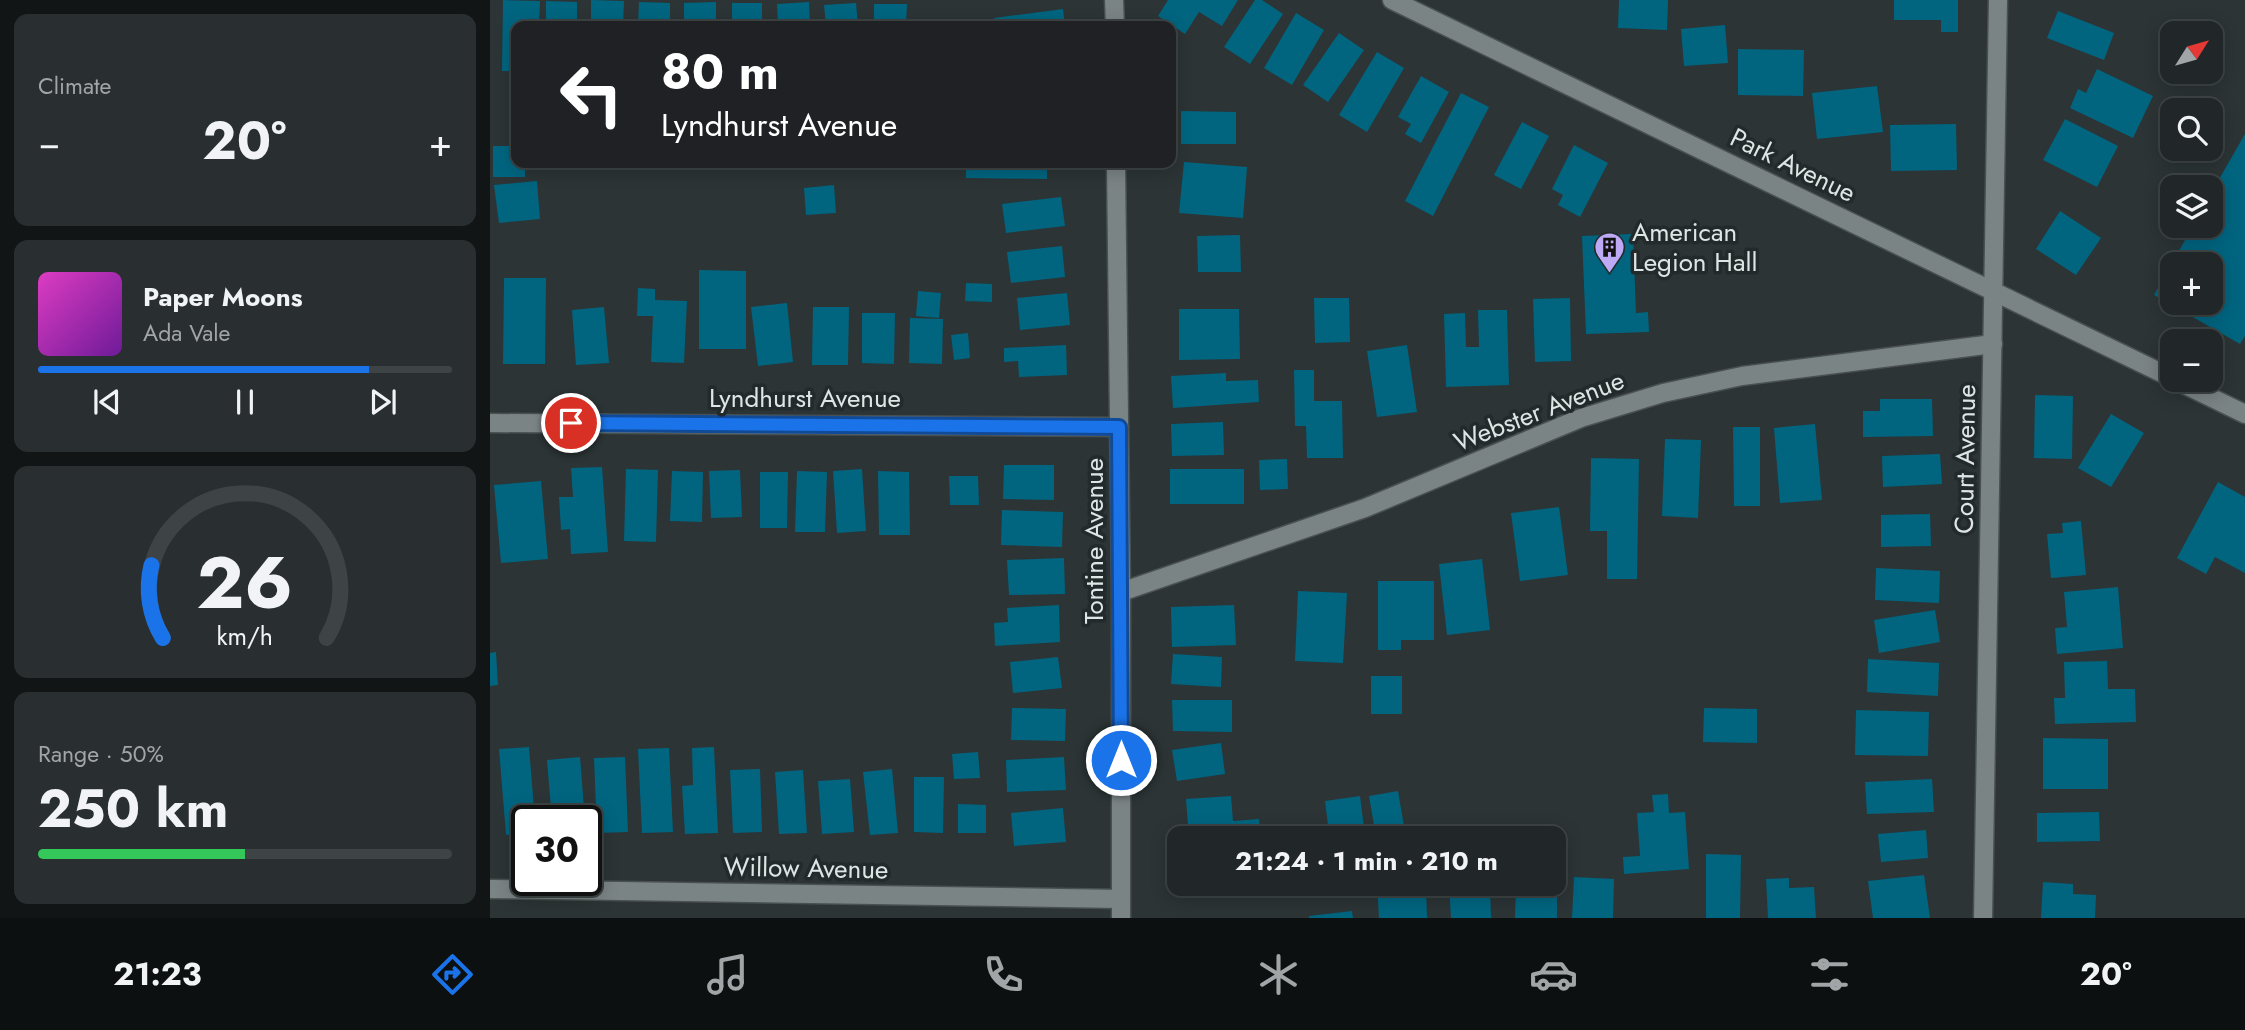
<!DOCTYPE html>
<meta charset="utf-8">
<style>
body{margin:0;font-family:Jost,sans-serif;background:#292f30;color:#f1f3f6;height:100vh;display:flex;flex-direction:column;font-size:26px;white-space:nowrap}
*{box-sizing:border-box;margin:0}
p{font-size:23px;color:#a2a5a8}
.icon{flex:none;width:38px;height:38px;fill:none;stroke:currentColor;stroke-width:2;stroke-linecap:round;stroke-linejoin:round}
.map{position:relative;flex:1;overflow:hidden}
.sheet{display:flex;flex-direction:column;gap:14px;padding:14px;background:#121516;width:490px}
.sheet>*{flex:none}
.hud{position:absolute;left:21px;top:21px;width:665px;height:147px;border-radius:14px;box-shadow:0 4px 18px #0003,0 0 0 2px #3e4445;background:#202124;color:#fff;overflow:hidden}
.needle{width:46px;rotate:53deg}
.buttons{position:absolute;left:1670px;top:21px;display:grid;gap:14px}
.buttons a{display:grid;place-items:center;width:63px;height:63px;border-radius:14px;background:#212728;box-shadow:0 4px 18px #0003,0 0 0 2px #3e4445;font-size:35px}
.speed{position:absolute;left:21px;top:805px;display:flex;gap:14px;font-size:35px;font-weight:700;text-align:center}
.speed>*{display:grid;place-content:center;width:91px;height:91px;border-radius:50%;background:#212728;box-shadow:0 4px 18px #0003,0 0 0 2px #3e4445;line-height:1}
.speed .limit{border:4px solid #111;border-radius:10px;background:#fff;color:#111}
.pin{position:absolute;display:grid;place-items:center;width:60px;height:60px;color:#fff;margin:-30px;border:4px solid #fff;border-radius:50%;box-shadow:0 2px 7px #0007}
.me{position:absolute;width:77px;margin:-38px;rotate:0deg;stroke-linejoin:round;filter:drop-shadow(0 0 5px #0008)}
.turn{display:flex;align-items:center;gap:24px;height:147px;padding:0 35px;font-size:32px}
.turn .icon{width:91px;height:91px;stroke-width:2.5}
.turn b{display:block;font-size:49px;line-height:60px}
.big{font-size:52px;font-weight:700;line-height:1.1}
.sheet .tile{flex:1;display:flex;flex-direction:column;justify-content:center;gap:10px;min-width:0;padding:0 24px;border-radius:14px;background:#292f30}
.sheet .dial{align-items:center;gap:0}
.dial svg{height:182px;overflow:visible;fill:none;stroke:#3e4445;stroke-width:7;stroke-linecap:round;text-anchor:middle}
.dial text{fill:#f1f3f6;stroke:none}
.song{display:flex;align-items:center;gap:21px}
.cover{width:84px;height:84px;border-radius:10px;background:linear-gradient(135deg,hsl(310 70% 55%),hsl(280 70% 35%))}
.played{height:7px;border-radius:4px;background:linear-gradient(90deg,#1a73e8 80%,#3e4445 80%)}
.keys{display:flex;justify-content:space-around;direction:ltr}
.heat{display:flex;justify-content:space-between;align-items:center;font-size:38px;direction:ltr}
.charge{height:10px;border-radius:5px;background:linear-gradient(90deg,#34c759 50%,#3e4445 0)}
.trip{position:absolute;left:677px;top:826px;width:399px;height:70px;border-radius:14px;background:#212728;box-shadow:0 4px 18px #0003,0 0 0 2px #3e4445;font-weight:700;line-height:70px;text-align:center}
.tabs{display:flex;height:112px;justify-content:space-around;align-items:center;background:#0d1010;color:#a2a5a8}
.tabs .icon{width:49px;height:49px}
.tabs .on{color:#1a73e8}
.tabs b{font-size:32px;color:#f1f3f6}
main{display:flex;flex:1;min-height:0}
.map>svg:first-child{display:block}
.building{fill:#016580;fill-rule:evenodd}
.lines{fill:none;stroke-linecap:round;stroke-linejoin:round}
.minor-casing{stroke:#495050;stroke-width:21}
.tertiary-casing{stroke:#495050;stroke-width:21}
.minor{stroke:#7b8485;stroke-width:18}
.tertiary{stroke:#7b8485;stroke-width:18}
.route-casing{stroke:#114b97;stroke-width:18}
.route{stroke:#1a73e8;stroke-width:12}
.labels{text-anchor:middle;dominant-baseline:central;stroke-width:7;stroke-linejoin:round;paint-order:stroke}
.street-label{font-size:26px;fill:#dfe4e4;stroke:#222a2b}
.poi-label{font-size:26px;fill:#dfe4e4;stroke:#222a2b;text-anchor:start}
</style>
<main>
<section class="sheet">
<div class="tile"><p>Climate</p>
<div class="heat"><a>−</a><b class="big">20°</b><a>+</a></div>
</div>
<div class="tile">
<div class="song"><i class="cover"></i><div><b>Paper Moons</b><p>Ada Vale</p></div></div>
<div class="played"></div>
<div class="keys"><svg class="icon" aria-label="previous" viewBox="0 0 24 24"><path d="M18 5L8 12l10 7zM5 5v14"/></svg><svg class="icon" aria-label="pause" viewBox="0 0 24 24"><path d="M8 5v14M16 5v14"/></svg><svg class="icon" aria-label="next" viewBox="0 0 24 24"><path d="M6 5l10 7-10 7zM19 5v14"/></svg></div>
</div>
<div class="tile dial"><svg viewBox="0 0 100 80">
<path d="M14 69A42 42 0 1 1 86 69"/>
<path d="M14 69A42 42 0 0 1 9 37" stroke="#1a73e8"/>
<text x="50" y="56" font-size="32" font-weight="700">26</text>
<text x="50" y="72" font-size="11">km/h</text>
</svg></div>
<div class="tile"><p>Range · 50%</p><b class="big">250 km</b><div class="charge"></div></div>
</section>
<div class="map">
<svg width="1755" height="918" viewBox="0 0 1755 918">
<rect width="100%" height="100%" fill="#2c3435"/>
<g class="building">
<path d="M13,0L50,1L49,26H26V71H12Z"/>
<path d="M101,0L134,1L133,26H101Z"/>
<path d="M678,0H748L732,26L709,12L695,34L668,16Z"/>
<path d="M765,0H772L793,14L760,64L734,47Z"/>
<path d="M1129,0H1178L1177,30L1128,28Z"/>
<path d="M1404,0H1468V32H1451V20H1404Z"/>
<path d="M56,1L87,2V26H56Z"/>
<path d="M149,2L180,3V26H148Z"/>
<path d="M226,2V26H194V3Z"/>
<path d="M319,2L320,26H288L287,4Z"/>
<rect x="242" y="3" width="30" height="23"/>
<path d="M366,3L368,26H336L334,5Z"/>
<path d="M384,4H417L416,26H384Z"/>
<path d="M573,9L575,26H505L504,18Z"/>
<path d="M1568,11L1624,33L1614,60L1557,38Z"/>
<path d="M806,13L834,30L802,85L774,68Z"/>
<path d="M1235,25L1238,63L1194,66L1191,29Z"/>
<path d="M849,33L874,50L838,102L813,85Z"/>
<path d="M1248,49L1314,50L1313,96L1248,95Z"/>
<path d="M887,52L914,68L877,132L849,115Z"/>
<path d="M1607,69L1663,96L1643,138L1580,108L1588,89L1596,93Z"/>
<path d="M931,76L959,92L931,143L915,134L921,124L908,117Z"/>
<path d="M1387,86L1393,132L1327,139L1322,93Z"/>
<path d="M971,93L999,107L943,216L915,201Z"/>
<path d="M691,111L746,112V144H691Z"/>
<path d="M1575,119L1628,146L1607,187L1553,160Z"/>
<path d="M1032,122L1059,136L1031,189L1004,175Z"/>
<path d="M1466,124L1467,170L1401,171L1400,125Z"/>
<path d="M1755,134V336L1750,344L1664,295L1703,226H1720V195ZM1682,264H1720V303H1682Z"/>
<path d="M1084,145L1118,163L1090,217L1068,205L1073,195L1062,189Z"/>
<path d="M3,146H26V163H35V177H3Z"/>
<path d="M694,162L757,167L753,218L689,213Z"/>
<path d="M383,163H424L425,168L383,170Z"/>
<path d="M476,163H557V179L476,178Z"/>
<path d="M47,181L50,219L9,223L4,185Z"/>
<path d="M344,185L346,213L316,215L314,188Z"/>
<path d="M571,197L575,226L516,233L512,204Z"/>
<path d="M1570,211L1611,238L1586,275L1546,249Z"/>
<path d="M1143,234L1146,313L1158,312L1159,332L1096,334L1092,236Z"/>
<path d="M750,235L751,272H708L707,236Z"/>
<path d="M572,246L575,277L521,283L517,252Z"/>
<path d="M209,270L256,271V349H209Z"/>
<path d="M14,278H56L55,364H13Z"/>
<path d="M476,283L502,284V302L475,301Z"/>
<path d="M148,288L165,289V300L197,301L194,363L161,362L163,316H147Z"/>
<path d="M428,291L451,293L449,318L426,316Z"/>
<path d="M577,293L580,325L530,330L527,298Z"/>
<path d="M824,298H859L860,342L825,343Z"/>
<path d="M1080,298L1081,361L1045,362L1043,299Z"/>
<path d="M297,303L303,362L268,366L261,307Z"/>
<path d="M114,307L119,363L86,365L82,310Z"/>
<path d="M323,307H359L358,365H322Z"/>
<path d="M689,309H749L750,359L689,360Z"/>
<path d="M988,310H1017L1019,385L956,387L954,314L975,313L976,347H989Z"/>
<path d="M372,313H405L404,364L372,363Z"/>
<path d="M420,318L453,319L452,364L419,363Z"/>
<path d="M478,333L480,358L464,360L461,335Z"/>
<path d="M576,345L577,375L529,377L528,361L514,362V348Z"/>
<path d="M917,345L927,412L887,417L877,351Z"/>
<path d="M804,370H824V401H852L853,458H817L816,426H805Z"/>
<path d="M736,373V381L768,380L769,402L683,408L681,376Z"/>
<path d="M1545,395L1583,396L1582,459L1544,458Z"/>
<path d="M1390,399H1442L1443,436L1373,437V411H1390Z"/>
<path d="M1621,414L1654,433L1621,487L1588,468Z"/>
<path d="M733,422L734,455L682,456L681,424Z"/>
<path d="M1325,424L1332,500L1290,503L1284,428Z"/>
<path d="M1243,427H1270V506H1244Z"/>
<path d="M1175,439L1211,440L1208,518L1172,516Z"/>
<path d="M1450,454L1452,484L1393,487L1392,456Z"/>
<path d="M1101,458L1149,459L1147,579H1117V531H1100Z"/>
<path d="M797,459L798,489L770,490L769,460Z"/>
<path d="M514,465H564V500L513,499Z"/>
<path d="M112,467L118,552L81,554L80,529L71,530L69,497H83L81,468Z"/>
<path d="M136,469L168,470L166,542L134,541Z"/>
<path d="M372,469L376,531L347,533L343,471Z"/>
<rect x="680" y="469" width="74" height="35"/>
<path d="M250,470L252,517L221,518L219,471Z"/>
<path d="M182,471L213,472L212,522L180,521Z"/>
<path d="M307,471L337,472L335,532H305Z"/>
<path d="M388,471L419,472L420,535H389Z"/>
<path d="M270,472H298L297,528H270Z"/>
<path d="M459,476H488L489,505H460Z"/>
<path d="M51,481L58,559L11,563L4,485Z"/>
<path d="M1728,482L1755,497V573L1725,557L1716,574L1687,558Z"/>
<path d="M1069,507L1078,575L1030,581L1021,513Z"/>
<path d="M512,510L573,512L572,547L511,545Z"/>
<path d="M1440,514L1441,546L1391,547V515Z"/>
<path d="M1591,521L1596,575L1561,578L1557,534L1573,533L1572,523Z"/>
<path d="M574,558L575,594L519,595L517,560Z"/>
<path d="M992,559L1000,630L957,635L949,564Z"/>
<path d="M1386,568L1450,571L1449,603L1385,600Z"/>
<path d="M888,581H944V640H911V650H888Z"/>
<path d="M1628,587L1633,648L1567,654L1565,628L1577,627L1574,592Z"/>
<path d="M808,591L857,593L853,663L805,661Z"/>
<path d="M569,605L570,642L505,646L504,623L518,622L517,608Z"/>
<path d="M744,605L746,645L682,647L681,607Z"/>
<path d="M1445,610L1450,642L1389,653L1384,620Z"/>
<path d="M6,652L8,685L0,686V653Z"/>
<path d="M683,654L732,657L731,687L681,684Z"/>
<path d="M568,657L572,688L523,693L520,662Z"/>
<path d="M1378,659L1449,663L1448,696L1377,692Z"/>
<path d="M1617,661L1618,689H1645L1646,722L1565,724L1564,698H1575L1574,662Z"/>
<rect x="881" y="676" width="31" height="38"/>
<path d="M682,700H742V732L683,731Z"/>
<path d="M522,708L576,709L575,741L521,740Z"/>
<path d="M1214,708L1267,709V743L1213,742Z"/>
<path d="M1366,710L1439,712L1438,756L1365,755Z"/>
<path d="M1553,738L1618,739V789H1553Z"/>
<path d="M731,743L735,774L687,781L682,750Z"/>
<path d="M39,747L45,821H37V833L16,835L9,749Z"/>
<path d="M224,747L228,833L195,834L192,786L203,785L202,748Z"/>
<path d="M179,748L183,832L152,833L148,749Z"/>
<path d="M488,752L490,778L464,779L462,754Z"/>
<path d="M90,757L95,821H62L57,760Z"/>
<path d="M135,757L138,832L107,833L104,758Z"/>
<path d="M574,757L576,790L517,792L516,760Z"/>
<path d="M270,769L272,832L243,833L240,770Z"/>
<path d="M402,769L408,833L380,835L373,772Z"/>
<path d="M313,770L317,833L289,834L285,772Z"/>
<path d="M424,777H454L453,833L424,832Z"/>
<path d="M360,779L364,832L332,834L328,781Z"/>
<path d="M1442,779L1444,812L1377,814L1375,782Z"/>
<path d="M908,791L914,826L885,831L879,796Z"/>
<path d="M1178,794L1179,813L1195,812L1199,869L1134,874L1133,857L1150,856L1147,813L1164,812L1162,795Z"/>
<path d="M741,796L743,821L769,819L771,838H699L696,799Z"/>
<path d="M870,796L874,828L839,833L835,801Z"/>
<path d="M468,804L496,805V833H468Z"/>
<path d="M573,808L576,842L524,846L521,813Z"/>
<path d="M1609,812L1610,841L1547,842V813Z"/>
<path d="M1436,830L1438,858L1391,862L1388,834Z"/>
<path d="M1216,854L1251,855L1250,918H1216Z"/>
<path d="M1064,863H1067V918H1025L1026,884H1064Z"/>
<path d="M1434,875L1440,918H1383L1378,881Z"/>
<path d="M1084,877L1124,879L1123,918H1082Z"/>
<path d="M1299,878V888L1324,887L1326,918H1278L1276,879Z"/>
<path d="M1553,882L1583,884V894L1606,895L1605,918H1551Z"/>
<path d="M887,884H936L937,918H889Z"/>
<path d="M959,884H1000L1001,918H961Z"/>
<path d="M862,911L863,918H819V916Z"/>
</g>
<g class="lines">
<defs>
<g id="minor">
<path d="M624,0L625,26"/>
<path d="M626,163L631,592V918"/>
<path d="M0,423L629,427"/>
<path d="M631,592L875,508L1091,418L1173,393L1252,376L1503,344"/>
<path d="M0,889L631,899"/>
<path d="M1493,918L1508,0"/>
</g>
<g id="tertiary">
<path d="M902,0L1682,378"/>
<path d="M1685,380L1755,414"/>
</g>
</defs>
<use href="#minor" class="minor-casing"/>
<use href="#tertiary" class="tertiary-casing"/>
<use href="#minor" class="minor"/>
<use href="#tertiary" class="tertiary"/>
</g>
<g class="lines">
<defs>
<path id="route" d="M81,423L629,427L631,760"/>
</defs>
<use href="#route" class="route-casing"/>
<use href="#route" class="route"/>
</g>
<defs>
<symbol id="building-pin" viewBox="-11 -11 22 30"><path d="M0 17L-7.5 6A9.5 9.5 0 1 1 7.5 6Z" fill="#bea9f4" stroke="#222a2b"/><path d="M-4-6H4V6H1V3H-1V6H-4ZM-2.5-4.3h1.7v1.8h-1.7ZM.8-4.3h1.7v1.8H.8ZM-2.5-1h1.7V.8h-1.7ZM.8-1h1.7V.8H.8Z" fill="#111"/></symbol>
</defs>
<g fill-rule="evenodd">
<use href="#building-pin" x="1102" y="230" width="35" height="47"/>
</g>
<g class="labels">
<g class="street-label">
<text transform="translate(1303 165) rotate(26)">Park Avenue</text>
<text x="315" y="398">Lyndhurst Avenue</text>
<text transform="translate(1049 411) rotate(-21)">Webster Avenue</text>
<text transform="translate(1475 459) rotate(-89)">Court Avenue</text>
<text transform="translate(604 541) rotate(-90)">Tontine Avenue</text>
<text transform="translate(316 868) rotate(1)">Willow Avenue</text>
</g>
<g class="poi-label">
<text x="1142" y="232">American<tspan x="1142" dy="30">Legion Hall</tspan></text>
</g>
</g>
</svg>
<div class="buttons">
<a><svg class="needle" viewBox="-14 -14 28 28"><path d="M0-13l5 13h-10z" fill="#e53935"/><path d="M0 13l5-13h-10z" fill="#a2a5a8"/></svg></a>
<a><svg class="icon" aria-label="search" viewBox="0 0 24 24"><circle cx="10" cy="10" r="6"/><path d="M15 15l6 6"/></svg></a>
<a><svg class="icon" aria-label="layers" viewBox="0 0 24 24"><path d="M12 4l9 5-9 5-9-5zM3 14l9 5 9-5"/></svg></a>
<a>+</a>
<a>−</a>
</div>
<div class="speed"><div class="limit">30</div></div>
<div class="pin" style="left:81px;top:423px;background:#d93025"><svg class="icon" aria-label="arrive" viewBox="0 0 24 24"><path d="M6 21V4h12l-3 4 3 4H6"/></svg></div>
<svg class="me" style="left:631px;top:760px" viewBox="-20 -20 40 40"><circle r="17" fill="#1a73e8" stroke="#fff" stroke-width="3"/><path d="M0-11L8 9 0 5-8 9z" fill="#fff"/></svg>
<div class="trip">21:24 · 1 min · 210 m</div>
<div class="hud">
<div class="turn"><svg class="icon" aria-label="left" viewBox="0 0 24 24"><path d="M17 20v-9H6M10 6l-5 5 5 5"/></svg><div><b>80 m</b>Lyndhurst Avenue</div></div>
</div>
</div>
</main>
<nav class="tabs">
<b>21:23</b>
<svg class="icon on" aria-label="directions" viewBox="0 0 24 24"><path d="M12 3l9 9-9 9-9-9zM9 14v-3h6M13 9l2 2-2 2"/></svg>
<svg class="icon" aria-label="music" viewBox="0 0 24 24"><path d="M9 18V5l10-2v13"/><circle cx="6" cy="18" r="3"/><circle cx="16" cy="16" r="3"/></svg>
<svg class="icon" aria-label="phone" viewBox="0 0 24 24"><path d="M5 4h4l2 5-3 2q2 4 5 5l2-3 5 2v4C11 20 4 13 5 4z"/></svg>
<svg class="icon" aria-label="climate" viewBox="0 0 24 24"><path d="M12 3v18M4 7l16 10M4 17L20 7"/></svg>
<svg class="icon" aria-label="car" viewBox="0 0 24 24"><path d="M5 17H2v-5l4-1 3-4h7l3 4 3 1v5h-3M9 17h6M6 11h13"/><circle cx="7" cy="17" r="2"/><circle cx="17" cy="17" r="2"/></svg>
<svg class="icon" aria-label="filters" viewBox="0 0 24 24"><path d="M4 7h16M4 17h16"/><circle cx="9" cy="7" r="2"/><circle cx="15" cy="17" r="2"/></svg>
<b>20°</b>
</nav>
